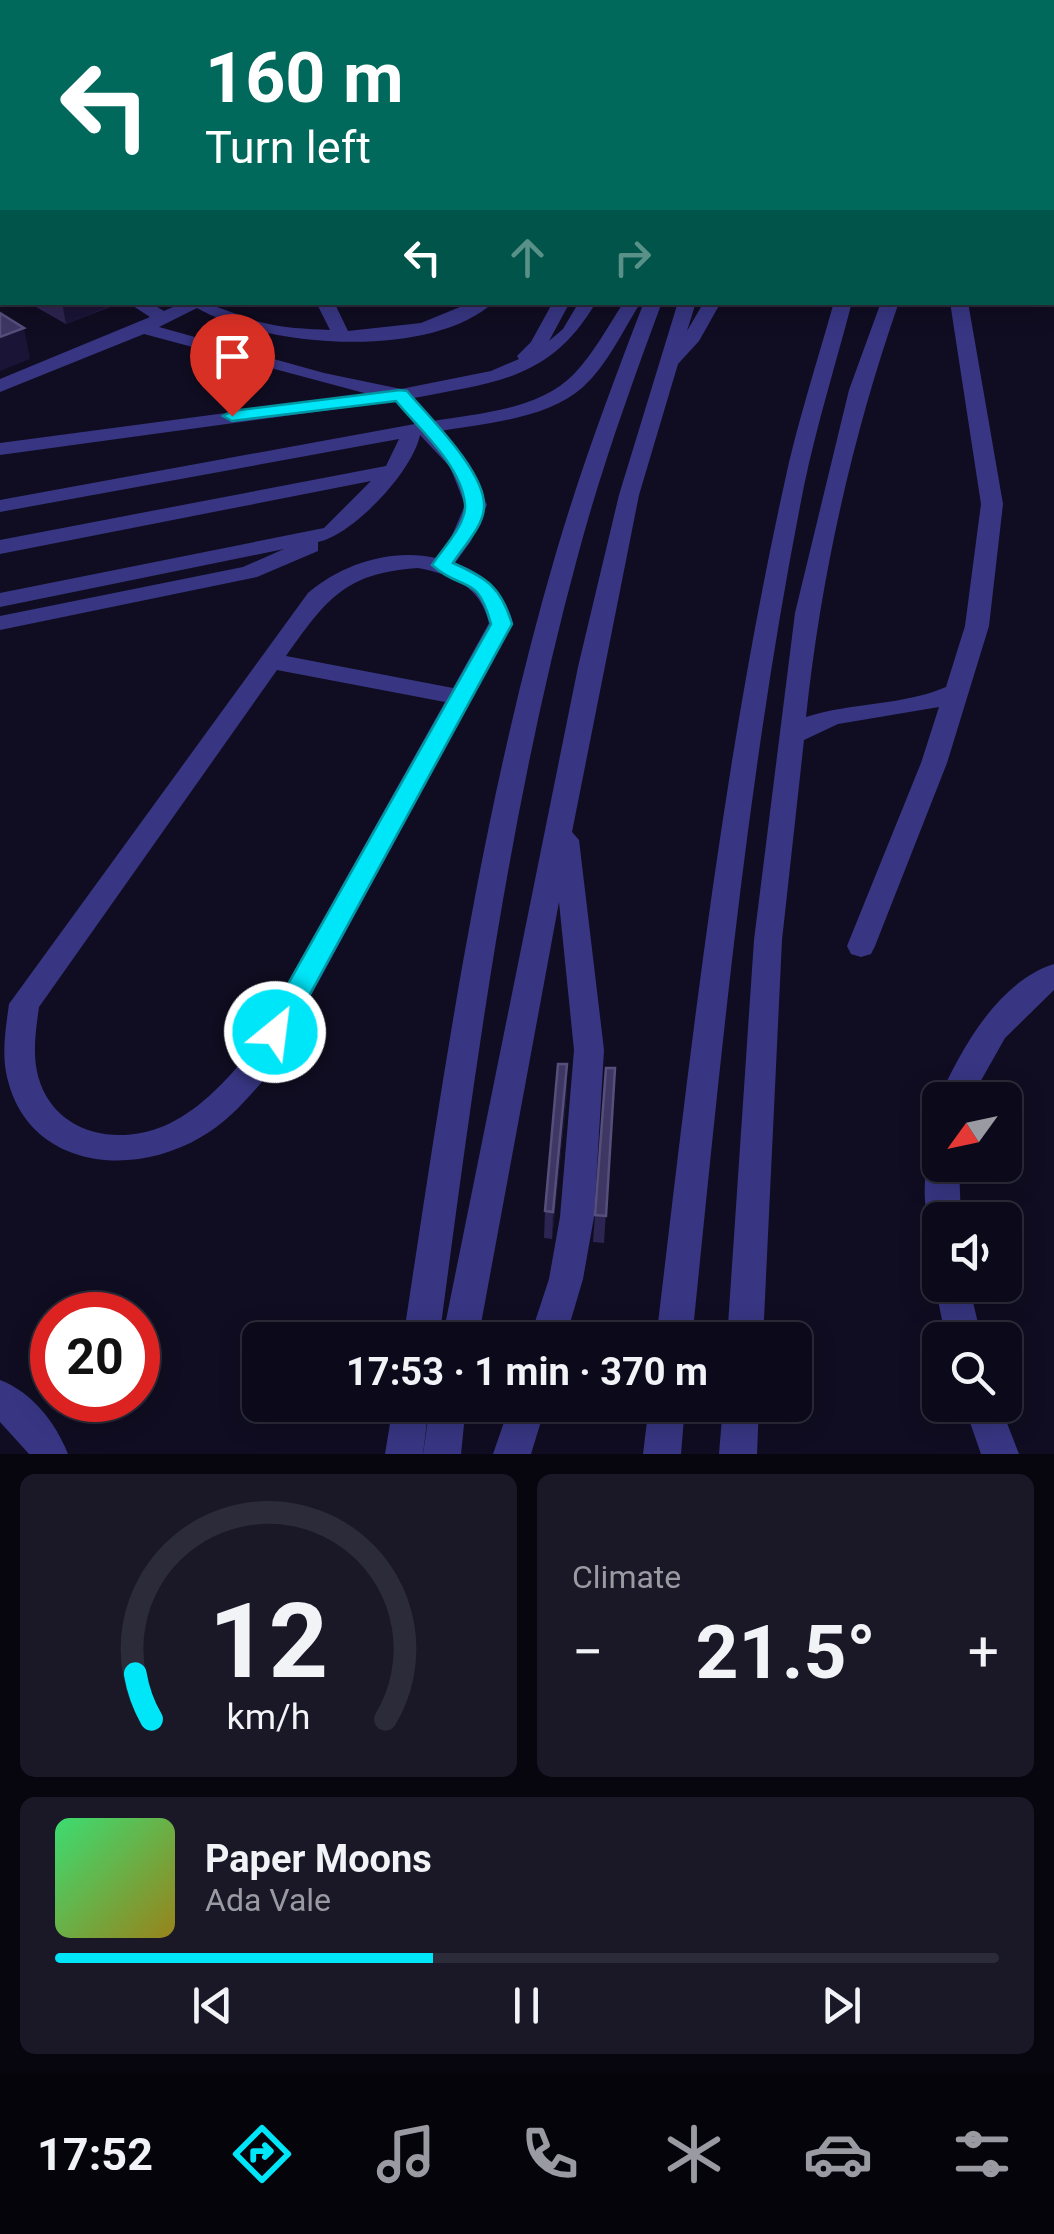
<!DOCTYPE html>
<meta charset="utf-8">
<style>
body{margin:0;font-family:Roboto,sans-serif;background:#1a1827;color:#f1f3f6;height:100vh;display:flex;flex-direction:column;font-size:38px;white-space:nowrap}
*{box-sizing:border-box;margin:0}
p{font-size:32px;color:#9a9aa2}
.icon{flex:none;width:55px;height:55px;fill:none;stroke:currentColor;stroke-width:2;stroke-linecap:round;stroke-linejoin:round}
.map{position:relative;height:1454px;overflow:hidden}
.panel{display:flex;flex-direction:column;gap:20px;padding:20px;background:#07060e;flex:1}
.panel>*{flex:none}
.guide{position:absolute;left:0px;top:0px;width:1055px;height:305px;box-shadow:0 5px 25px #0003,0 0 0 2px #2c2b39;background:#00695c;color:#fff;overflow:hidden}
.needle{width:65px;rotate:237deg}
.controls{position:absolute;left:922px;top:1082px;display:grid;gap:20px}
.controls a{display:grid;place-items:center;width:100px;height:100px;border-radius:15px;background:#0c0a1a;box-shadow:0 5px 25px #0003,0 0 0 2px #2c2b39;font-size:50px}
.speed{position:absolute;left:30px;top:1292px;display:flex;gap:20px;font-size:50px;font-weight:700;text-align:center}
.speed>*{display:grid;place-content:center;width:130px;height:130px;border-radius:50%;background:#0c0a1a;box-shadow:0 5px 25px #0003,0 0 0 2px #2c2b39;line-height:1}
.speed .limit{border:15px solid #d22;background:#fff;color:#111}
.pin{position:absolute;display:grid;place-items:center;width:85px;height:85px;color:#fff;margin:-102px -42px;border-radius:50% 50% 50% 0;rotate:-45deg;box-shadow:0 0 10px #0007}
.pin .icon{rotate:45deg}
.me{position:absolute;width:110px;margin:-55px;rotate:29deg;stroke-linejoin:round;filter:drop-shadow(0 0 8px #0008)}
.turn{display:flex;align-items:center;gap:35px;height:210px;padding:0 40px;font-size:45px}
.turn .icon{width:130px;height:130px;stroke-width:2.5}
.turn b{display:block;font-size:70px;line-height:85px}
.lanes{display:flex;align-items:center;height:95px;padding:0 40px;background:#0003;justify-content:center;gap:50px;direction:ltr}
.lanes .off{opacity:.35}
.big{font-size:75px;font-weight:700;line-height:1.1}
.panel .tile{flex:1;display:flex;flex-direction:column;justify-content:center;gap:15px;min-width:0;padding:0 35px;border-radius:15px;background:#1a1827}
.panel .dial{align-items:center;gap:0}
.dial svg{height:260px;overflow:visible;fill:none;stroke:#2c2b39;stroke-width:7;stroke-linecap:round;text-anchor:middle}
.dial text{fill:#f1f3f6;stroke:none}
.song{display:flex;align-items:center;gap:30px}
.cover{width:120px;height:120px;border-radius:15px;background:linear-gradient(135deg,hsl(140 70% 55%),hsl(50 70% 35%))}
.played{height:10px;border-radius:5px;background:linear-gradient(90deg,#00e6f9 40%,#2c2b39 40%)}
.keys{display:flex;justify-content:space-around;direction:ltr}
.heat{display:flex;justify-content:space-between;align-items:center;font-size:55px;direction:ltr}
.panel .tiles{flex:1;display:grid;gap:20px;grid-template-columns:1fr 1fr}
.tile:last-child{grid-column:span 2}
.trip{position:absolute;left:242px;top:1322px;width:570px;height:100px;border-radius:15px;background:#0c0a1a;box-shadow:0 5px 25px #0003,0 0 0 2px #2c2b39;font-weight:700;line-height:100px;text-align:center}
.tabs{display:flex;height:160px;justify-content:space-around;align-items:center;background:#05040a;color:#9a9aa2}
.tabs .icon{width:70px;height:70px}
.tabs .active{color:#00e6f9}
.tabs b{font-size:45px;color:#f1f3f6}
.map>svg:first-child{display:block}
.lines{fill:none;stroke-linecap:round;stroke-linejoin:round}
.path{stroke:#2ab7ac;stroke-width:2.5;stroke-dasharray:2.5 4;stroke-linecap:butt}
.minor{fill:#383683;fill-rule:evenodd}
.wall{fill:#2d2551}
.shaded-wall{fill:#1a1436}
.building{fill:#3e3764;stroke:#564f7c;stroke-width:2.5}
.route{fill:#00e6f9;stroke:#0096a2;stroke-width:2.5}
</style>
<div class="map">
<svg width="1054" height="1454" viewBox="0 0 1054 1454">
<rect width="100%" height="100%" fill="#100d22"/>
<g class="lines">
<g class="path">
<path d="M26,2L38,0"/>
<path d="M445,2L452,0"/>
</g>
<g class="minor">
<path d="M339,0H354L355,2H341Z"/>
<rect x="770" y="0" width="12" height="2"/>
<rect x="919" y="0" width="12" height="2"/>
<rect x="1035" y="0" width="12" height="2"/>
<path d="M1052,48H1054L1052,58Z"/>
<path d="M1054,121V131H1052V121Z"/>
<path d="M1052,170H1054V181L1052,180Z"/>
<path d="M0,225L2,226V237L0,236Z"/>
<path d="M127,302H149L164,311C201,293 224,312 260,322C283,328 306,329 330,330L316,302H334L348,331L421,323L472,302H494C431,360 267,348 197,308L159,327L324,373L401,389L491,371L519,359L517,356L531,342L553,302H570L549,341L563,329L579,302H596C551,380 495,382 414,398L433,421C479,413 539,410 574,374C594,353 608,326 624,302H641C623,330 608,364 583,387C547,419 487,423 441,431L470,466L487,505L471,541L455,563C486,574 504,591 513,623L268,1075C248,1098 228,1122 201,1137C129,1180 24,1167 6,1072C2,1049 6,1027 9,1004L308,593C342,564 391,548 436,558L450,540L465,505L450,467L420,435C413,471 353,535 318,542V551L257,577L0,630V616L243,567L284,549L0,607V593L324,528L371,481L0,554V540L386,466L399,439L0,512V500L415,424L396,401L0,455V443L368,394L144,334L0,392V379L150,317ZM418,568C453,575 480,586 489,623L453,688L286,656C326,600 344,573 418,568ZM277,670L445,702L246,1057C223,1084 197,1112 164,1126C114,1147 53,1132 38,1076C32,1053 36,1029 39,1007Z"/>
<path d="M644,302H662C631,386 601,469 578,555C508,812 474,1077 439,1340H403C443,1076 481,809 556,553C581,468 612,385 644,302Z"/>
<path d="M678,302H696L687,331L704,302H721L699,341L678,364L639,495L572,832L579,840L604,1050L594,1217L583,1279L565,1340H529L549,1279L560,1217L574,1050L559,902L478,1340H442L578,667L619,495Z"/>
<path d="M834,302H852C836,363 817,424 804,486C748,767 721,1054 692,1340H656C690,1054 722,767 784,485C797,423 817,363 834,302Z"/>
<path d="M881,302H899C852,437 821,576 806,717C852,702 902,706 946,687L965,626L981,504L950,302H968L1003,504L989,626L947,763L875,946L871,954L861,957L851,954L847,946L921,763L939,707L838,724L804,740L782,940L763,1340H727L754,940L795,613L849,390Z"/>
<path d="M1054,964V990L1005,1038L970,1100H940V1104L938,1100C961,1050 997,982 1054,964Z"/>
<path d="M940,1152V1165H959L961,1220H940V1233L932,1231C923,1212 922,1174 931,1155Z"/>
<path d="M940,1274V1285H969L982,1340H946L935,1285Z"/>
<path d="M0,1380C33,1393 55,1422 68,1454H29L0,1422Z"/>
<path d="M393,1405H429L423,1454H385Z"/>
<path d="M430,1405H466L461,1454H423Z"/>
<path d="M510,1405H546L531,1454H493Z"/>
<path d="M649,1405H685L681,1454H643Z"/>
<path d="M723,1405H759L757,1454H719Z"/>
<path d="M964,1405H1000L1019,1454H981Z"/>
</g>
</g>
<g class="wall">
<path d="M2,26V49L0,48V27Z"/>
<path d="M2,83V216L0,214V85Z"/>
<path d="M27,302H120V303L66,324Z"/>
<path d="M615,1068L604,1243L593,1242L595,1215Z"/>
<path d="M567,1092L552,1239L544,1238L545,1211Z"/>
</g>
<g class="shaded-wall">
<path d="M311,0H343V2H306Z"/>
<path d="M62,302H120L66,324Z"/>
<path d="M24,328L30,359L0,371V337Z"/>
<path d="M567,1064V1092L552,1239L553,1212Z"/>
</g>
<g class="building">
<path d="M125,0H311L306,1L310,2H114Z"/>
<path d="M1,83H2V195L0,194V85Z"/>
<path d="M0,313L24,328L0,337Z"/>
<path d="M558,1064H567L553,1212L545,1211Z"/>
<path d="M606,1068H615L606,1216L595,1215Z"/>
</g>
<path class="route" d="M400,390L407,391C429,417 487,473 484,508C483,527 463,547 453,563C487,578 501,587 512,624L285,1040H265L261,1032L491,624C477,572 463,593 432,565C442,549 467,524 465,504C461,465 419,429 396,401L232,421L223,416L232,411Z"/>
</svg>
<div class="controls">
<a><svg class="needle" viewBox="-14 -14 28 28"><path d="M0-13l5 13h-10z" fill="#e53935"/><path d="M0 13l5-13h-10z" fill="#9a9aa2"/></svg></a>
<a><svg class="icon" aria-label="sound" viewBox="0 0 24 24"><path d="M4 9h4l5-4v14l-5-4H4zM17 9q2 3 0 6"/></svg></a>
<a><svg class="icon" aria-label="search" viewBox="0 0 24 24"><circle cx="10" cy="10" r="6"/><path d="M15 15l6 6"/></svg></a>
</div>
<div class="speed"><div class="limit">20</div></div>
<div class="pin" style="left:232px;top:416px;background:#d93025"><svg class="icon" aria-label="arrive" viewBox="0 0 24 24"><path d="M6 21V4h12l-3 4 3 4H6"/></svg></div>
<svg class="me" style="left:275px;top:1032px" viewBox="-20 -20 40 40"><circle r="17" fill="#00e6f9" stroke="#fff" stroke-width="3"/><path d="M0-11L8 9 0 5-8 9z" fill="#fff"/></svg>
<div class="trip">17:53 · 1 min · 370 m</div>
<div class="guide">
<div class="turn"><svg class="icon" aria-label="left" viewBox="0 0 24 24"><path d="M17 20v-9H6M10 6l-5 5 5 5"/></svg><div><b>160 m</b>Turn left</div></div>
<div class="lanes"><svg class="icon" aria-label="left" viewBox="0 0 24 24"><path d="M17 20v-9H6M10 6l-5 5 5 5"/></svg><svg class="icon off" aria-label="ahead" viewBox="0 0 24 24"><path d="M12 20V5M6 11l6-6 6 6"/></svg><svg class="icon off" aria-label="right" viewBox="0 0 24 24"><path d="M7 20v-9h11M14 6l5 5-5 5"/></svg></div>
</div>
</div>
<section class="panel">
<div class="tiles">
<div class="tile dial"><svg viewBox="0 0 100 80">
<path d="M14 69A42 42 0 1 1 86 69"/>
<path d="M14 69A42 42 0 0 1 9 55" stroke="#00e6f9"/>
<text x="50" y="56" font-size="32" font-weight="700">12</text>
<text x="50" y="72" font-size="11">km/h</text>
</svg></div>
<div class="tile"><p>Climate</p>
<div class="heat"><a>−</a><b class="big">21.5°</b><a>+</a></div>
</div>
<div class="tile">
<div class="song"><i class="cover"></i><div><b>Paper Moons</b><p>Ada Vale</p></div></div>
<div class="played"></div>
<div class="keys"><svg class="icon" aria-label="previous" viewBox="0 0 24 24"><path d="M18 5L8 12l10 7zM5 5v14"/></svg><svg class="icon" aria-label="pause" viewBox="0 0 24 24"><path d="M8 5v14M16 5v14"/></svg><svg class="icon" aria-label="next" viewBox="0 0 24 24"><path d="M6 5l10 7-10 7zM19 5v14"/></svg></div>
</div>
</div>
</section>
<nav class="tabs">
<b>17:52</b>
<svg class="icon active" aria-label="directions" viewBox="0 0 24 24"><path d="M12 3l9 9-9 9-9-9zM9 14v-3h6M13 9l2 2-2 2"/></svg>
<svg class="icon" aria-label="music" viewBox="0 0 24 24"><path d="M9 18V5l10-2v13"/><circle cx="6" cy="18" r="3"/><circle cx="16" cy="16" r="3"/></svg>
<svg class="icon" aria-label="phone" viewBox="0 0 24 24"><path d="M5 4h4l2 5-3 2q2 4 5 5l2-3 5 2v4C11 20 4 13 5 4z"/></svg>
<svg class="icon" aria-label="climate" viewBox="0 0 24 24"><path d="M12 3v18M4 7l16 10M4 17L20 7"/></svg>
<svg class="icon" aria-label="car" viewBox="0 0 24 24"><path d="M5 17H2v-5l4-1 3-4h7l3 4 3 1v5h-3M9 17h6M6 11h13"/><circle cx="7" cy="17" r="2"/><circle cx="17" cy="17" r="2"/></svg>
<svg class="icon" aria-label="filters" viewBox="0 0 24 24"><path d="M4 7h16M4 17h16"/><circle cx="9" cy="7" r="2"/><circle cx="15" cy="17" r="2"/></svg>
</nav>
